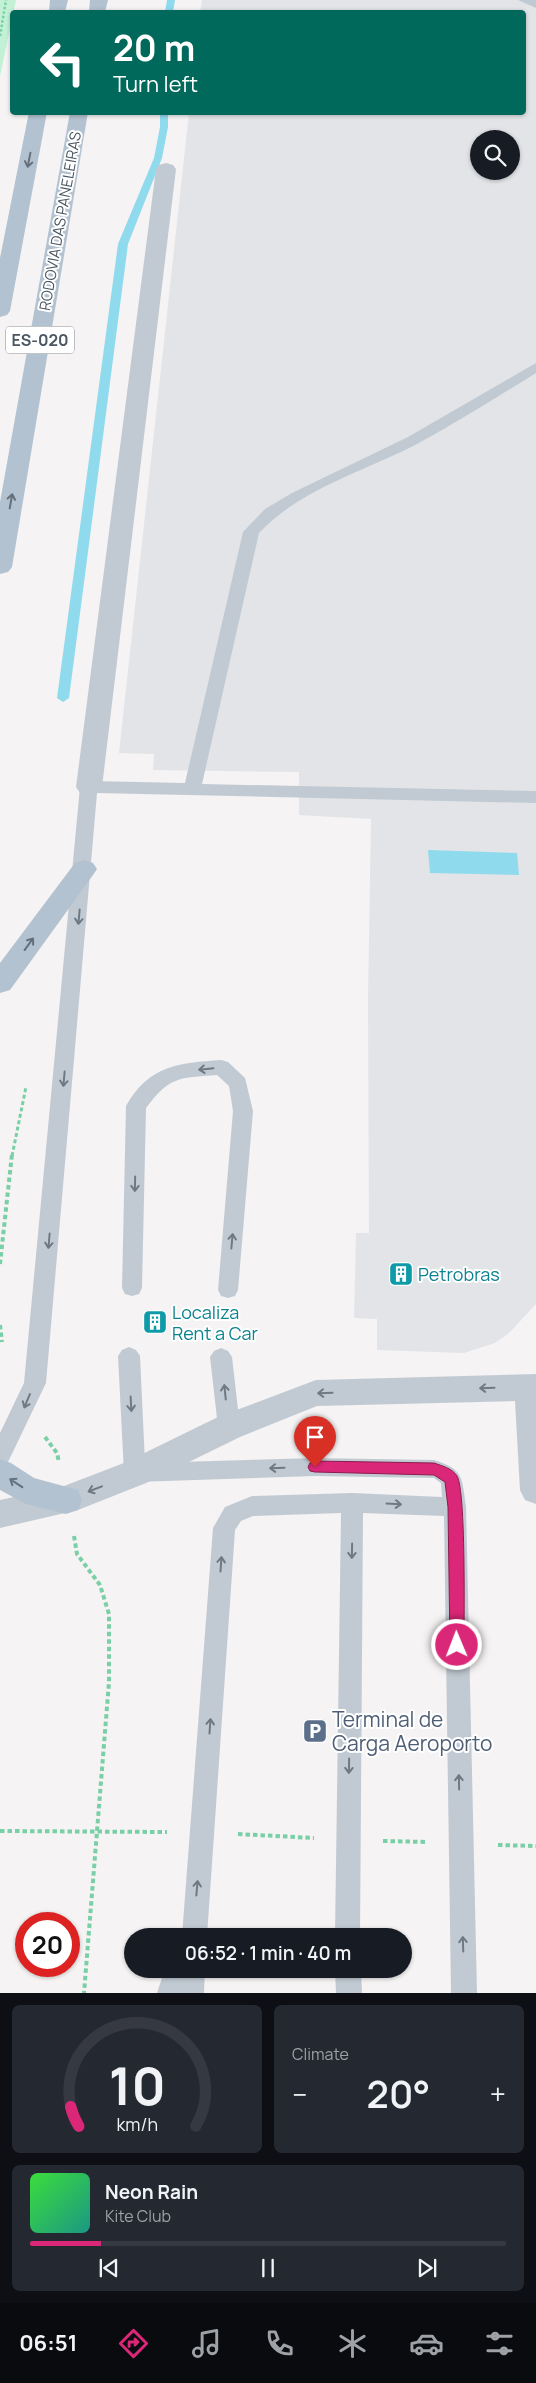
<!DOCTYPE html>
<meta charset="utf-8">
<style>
body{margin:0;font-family:Manrope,sans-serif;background:#242831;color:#f1f3f6;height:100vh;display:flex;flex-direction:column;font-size:19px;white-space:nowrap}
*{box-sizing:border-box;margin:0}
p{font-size:16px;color:#9ea1a6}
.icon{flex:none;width:28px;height:28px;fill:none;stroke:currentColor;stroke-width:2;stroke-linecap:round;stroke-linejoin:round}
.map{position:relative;height:1993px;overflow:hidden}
.sheet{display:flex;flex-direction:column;gap:12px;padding:12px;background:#0d0f14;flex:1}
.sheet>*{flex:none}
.top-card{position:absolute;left:10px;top:10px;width:516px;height:105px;border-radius:5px;box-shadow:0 1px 4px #0004;background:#00695c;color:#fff;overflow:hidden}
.buttons{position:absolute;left:470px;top:130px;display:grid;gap:10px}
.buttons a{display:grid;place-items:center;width:50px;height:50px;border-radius:50%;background:#171b24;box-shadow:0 1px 4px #0004;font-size:25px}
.speed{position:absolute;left:15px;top:1912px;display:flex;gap:10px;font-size:25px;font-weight:700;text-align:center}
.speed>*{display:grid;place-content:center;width:65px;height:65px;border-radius:50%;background:#171b24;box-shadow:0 1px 4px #0004;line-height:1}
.speed .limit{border:8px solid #d22;background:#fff;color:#111}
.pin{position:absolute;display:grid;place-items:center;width:42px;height:42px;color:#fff;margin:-51px -21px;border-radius:50% 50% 50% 0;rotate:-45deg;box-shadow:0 0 5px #0007}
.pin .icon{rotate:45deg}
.me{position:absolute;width:55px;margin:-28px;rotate:359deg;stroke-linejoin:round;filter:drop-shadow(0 0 4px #0008)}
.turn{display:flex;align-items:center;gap:18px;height:105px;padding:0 20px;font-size:22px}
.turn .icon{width:65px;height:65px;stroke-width:2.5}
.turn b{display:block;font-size:35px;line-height:42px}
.big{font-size:38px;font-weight:600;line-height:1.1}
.sheet .card{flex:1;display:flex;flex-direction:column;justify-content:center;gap:8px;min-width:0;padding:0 18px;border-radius:8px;background:#242831}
.sheet .dial{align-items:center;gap:0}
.dial svg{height:130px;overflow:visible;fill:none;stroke:#363941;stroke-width:7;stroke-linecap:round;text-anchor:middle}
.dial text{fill:#f1f3f6;stroke:none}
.song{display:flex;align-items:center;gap:15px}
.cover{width:60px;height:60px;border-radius:8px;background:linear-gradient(135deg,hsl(120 70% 55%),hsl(170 70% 35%))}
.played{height:5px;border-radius:2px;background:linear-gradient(90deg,#db2777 15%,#363941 15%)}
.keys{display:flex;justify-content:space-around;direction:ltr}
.heat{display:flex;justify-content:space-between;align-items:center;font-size:28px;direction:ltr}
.sheet .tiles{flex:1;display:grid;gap:12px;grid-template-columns:1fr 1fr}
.card:last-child{grid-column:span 2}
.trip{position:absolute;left:124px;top:1928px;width:288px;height:50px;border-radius:25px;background:#171b24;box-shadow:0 1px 4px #0004;font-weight:600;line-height:50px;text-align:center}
.tab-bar{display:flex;height:80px;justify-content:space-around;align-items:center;background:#090b0e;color:#9ea1a6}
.tab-bar .icon{width:35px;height:35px}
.tab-bar .active{color:#db2777}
.tab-bar b{font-size:22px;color:#f1f3f6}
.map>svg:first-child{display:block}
.airport{fill:#e2e4e7;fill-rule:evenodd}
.green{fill:#c3f1d5}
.water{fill:#90daee}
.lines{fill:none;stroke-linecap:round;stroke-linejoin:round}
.stream{fill:#90daee;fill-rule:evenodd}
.path-far2{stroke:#7ad0a6;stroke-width:2.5;stroke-dasharray:2.5 2;stroke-linecap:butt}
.path-far1{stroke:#7ad0a6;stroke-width:3;stroke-dasharray:4 2.5;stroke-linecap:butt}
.path{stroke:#7ad0a6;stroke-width:4;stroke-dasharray:4.5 3;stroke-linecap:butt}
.service{fill:#c1cad2;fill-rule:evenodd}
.minor{fill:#c1cad2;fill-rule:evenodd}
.tertiary{fill:#c1cad2;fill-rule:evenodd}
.primary{fill:#b3c2d1;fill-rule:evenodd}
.oneway{stroke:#64717d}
.oneway2{stroke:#6e7983}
.route{fill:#db2777;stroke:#8e194d}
.labels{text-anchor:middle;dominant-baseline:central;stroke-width:4;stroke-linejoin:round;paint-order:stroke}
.far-street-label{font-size:15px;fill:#4a5661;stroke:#fff}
.shield{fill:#fff;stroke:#808990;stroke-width:1}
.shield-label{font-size:16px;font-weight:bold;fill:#4a5661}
.culture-label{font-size:18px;fill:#0d838f;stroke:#fff;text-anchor:start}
.near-service-label{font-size:21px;fill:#4e5e75;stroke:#fff;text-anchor:start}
</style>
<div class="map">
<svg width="536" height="1993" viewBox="0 0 536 1993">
<rect width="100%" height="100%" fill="#f5f3f3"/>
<path class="airport" d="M202,0H536V1304L509,1333L495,1343L464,1353L377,1350V1319L354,1318L356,1233H369L368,1000L371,819L299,815V772L153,770L154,754L119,753L189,113L524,112V12H200ZM479,139H511V171H479Z"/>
<path class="green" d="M0,0H16L0,76Z"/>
<path class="water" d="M428,850L517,853L519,875L430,873Z"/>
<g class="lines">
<g class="stream">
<path d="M167,0H175L173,12H165Z"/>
<path d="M160,112H168V127L162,158L128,244L69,698L63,702L57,698L118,244L154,158L160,127Z"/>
</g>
<path class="path-far2" d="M0,36L6,0"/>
<path class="path-far1" d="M12,1156L26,1087"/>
<g class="path">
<path d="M0,1264L12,1154"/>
<path d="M0,1325L2,1342"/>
<path d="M45,1437L57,1453L59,1462"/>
<path d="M74,1536L77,1554L100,1585L109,1614V1682L84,1993"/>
<path d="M0,1831L167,1832"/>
<path d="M238,1834L314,1838"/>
<path d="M383,1841L427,1842"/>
<path d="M498,1845L536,1846"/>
</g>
<g class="service">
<path d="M518,0H536V8Z"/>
<path d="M536,363V373C497,397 458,422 417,444C365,471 300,489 259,533L202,784L536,791V803L97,793L46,1383L8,1462L0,1464V1433L24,1383L80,787L83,783L89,781L185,783L243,532L265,509L292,493L408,437Z"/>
<path d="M221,1060L228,1062L245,1078L253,1111L238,1290L235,1296L228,1298L221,1296L218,1290L233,1111L229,1086L217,1075C179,1078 170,1076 146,1108L142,1288L139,1294L132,1296L125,1294L122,1288L126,1106C149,1065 179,1063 221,1060Z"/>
<path d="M129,1347L136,1350L140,1356L145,1463L315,1458L434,1460C464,1469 462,1478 466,1507L477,1993H451L444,1516L363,1513L360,1936H335L341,1513L253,1516L241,1521L235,1530L207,1936H182L213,1528L225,1507L252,1496L352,1493L442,1497L441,1483L434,1478L315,1476L135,1482L127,1480L124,1473L118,1356L122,1350Z"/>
<path d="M221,1348L228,1351L232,1357L240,1427L237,1433L229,1436L221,1433L218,1427L210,1357L214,1351Z"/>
<path d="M165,1969H205L204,1993H157Z"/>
<path d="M335,1969H361L362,1993H336Z"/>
</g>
<path class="minor" d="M166,163L173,165L176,169L102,787L98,793L89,796L80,793L76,787L156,169L159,165Z"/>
<path class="tertiary" d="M536,1374V1504L525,1500L520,1490L515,1401L317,1406L240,1437L146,1483L78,1510L0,1528V1500L64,1486L124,1463L218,1417L316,1380Z"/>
<g class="primary">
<path d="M50,0H68L65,12H49Z"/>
<path d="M90,0H108L105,12H89Z"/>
<path d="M29,112H47L10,311L7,315L0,317V258Z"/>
<path d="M70,112H88L12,567L8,572L0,574V502Z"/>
<path d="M84,860L93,863L97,869L93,875L10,990L0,993V963L75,863Z"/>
<path d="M0,1459L11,1463L34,1478L78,1490L82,1500L78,1510L66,1514L26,1504L0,1490Z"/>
</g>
</g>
<defs><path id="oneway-shaft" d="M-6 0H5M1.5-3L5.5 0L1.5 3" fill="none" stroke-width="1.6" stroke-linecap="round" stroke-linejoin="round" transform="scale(1.25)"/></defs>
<g class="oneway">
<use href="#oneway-shaft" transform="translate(29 160) rotate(101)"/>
<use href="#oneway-shaft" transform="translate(11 501) rotate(-80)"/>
<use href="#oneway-shaft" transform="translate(29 944) rotate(-54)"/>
<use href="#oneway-shaft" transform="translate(16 1483) rotate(-147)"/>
</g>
<g class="oneway2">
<use href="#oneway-shaft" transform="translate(79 917) rotate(95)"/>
<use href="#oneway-shaft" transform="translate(206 1069) rotate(174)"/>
<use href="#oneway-shaft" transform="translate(64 1079) rotate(95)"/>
<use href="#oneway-shaft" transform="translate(135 1184) rotate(91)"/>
<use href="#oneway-shaft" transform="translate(49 1241) rotate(95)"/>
<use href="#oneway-shaft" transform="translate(232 1241) rotate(-85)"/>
<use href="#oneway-shaft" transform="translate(487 1388) rotate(178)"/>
<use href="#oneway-shaft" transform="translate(225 1392) rotate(-96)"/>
<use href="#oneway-shaft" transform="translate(325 1393) rotate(178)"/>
<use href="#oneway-shaft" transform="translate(27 1401) rotate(113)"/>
<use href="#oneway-shaft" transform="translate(131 1404) rotate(87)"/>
<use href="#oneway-shaft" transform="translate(277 1468) rotate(178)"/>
<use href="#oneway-shaft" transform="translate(95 1489) rotate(159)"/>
<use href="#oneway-shaft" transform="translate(394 1504) rotate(3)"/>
<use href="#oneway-shaft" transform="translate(352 1551) rotate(91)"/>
<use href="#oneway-shaft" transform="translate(221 1564) rotate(-86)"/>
<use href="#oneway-shaft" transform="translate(210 1726) rotate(-86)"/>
<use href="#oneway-shaft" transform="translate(349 1766) rotate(91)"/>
<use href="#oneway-shaft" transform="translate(459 1782) rotate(-91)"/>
<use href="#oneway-shaft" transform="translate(197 1888) rotate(-85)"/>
<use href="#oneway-shaft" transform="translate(463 1944) rotate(-92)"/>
</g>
<path class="route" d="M315,1461L434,1463C442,1466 452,1468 457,1476C466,1491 464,1619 464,1645L462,1650L457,1652L452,1650L450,1645L448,1507L445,1482L434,1475L315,1472L310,1471L308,1467L310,1463Z"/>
<defs>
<symbol id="building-square" viewBox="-11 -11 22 22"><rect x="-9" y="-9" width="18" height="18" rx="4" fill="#0f9aa8" stroke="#fff"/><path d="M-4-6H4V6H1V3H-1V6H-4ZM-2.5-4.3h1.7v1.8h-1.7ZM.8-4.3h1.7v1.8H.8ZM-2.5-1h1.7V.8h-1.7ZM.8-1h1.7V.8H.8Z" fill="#fff"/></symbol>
<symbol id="parking-square" viewBox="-11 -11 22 22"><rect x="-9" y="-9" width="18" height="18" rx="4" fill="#5c6f8a" stroke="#fff"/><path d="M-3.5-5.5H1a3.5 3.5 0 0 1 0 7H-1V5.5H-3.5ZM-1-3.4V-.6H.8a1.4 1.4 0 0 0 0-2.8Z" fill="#fff"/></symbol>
</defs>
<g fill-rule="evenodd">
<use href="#building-square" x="387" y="1260" width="28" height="28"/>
<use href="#building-square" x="141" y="1308" width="28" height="28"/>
<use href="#parking-square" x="301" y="1717" width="28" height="28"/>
</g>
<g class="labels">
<g class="far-street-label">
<text transform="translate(60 221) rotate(-80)">RODOVIA DAS PANELEIRAS</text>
</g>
<rect class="shield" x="6" y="326.5" width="68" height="27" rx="4"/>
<g class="shield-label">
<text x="40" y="340">ES-020</text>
</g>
<g class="culture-label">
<text x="418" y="1274">Petrobras</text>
<text x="172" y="1312">Localiza<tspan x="172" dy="21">Rent a Car</tspan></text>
</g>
<g class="near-service-label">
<text x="332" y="1719">Terminal de<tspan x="332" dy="24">Carga Aeroporto</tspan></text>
</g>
</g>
</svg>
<div class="buttons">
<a><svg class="icon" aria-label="search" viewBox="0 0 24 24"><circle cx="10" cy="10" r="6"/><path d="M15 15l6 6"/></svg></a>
</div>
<div class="speed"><div class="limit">20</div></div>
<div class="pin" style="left:315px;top:1467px;background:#d93025"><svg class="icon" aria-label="arrive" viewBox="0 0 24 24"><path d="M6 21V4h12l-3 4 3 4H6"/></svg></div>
<svg class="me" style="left:457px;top:1645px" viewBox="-20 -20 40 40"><circle r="17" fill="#db2777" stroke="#fff" stroke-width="3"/><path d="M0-11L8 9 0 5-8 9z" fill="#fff"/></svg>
<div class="trip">06:52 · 1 min · 40 m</div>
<div class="top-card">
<div class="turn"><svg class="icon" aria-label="left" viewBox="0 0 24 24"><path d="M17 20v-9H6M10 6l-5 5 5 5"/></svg><div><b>20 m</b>Turn left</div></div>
</div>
</div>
<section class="sheet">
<div class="tiles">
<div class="card dial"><svg viewBox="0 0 100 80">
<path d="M14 69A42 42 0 1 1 86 69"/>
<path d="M14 69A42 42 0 0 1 9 57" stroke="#db2777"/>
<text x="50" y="56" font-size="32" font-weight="700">10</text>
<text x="50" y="72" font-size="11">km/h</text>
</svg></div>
<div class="card"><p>Climate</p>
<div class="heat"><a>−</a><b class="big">20°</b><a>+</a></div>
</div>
<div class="card">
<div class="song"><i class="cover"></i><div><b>Neon Rain</b><p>Kite Club</p></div></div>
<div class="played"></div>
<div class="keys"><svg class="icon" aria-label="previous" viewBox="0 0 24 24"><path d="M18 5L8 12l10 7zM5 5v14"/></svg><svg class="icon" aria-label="pause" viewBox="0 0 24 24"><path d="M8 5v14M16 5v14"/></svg><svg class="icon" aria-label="next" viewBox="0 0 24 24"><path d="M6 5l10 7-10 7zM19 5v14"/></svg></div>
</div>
</div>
</section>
<nav class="tab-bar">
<b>06:51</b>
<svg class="icon active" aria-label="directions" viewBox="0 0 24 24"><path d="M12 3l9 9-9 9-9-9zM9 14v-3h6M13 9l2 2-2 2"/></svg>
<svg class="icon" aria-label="music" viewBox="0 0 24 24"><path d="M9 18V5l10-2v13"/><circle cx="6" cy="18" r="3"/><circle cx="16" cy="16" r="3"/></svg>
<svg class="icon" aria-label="phone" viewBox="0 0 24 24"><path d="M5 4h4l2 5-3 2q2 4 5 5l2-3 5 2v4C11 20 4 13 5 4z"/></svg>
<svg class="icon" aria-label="climate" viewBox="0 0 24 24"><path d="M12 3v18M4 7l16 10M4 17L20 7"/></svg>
<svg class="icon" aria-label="car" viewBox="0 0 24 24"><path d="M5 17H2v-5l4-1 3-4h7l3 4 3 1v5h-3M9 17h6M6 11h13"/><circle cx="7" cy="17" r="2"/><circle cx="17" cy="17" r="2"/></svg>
<svg class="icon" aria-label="filters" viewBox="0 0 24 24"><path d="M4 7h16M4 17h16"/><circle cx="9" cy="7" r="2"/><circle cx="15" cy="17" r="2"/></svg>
</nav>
